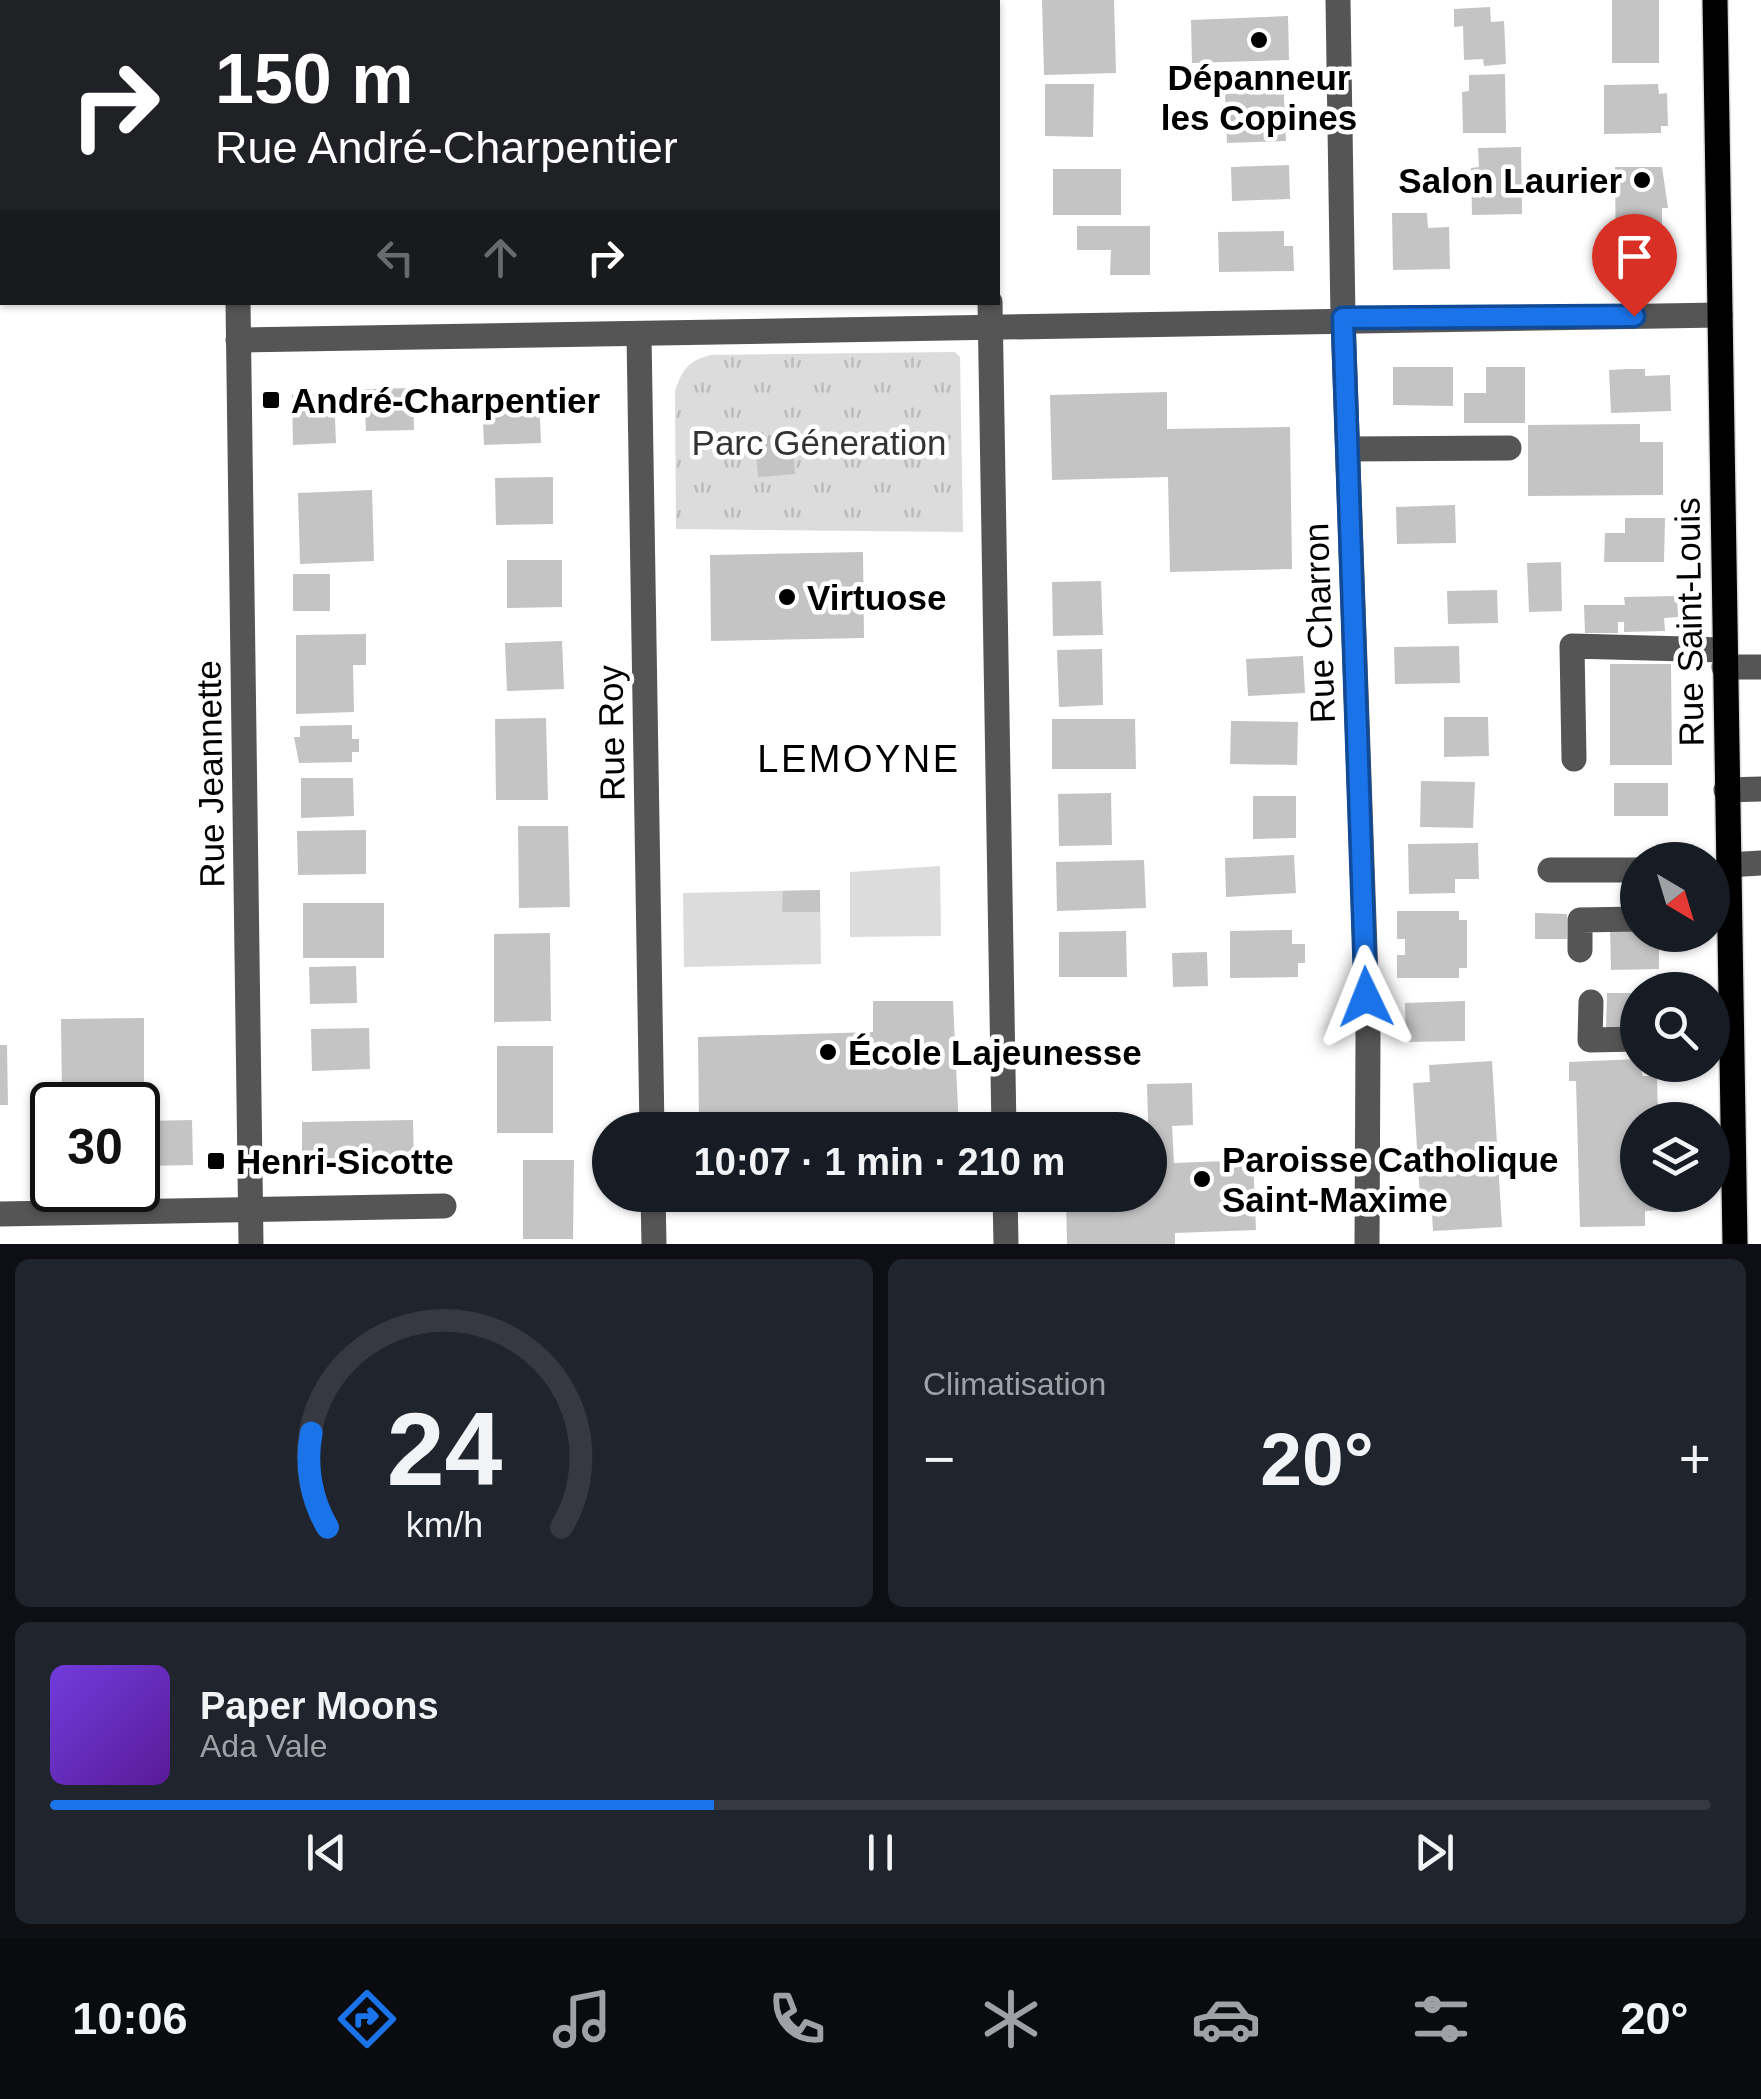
<!DOCTYPE html>
<html lang="fr">
<meta charset="utf-8">
<style>
body{margin:0;font-family:Arial,sans-serif;background:#20242c;color:#f1f3f6;height:100vh;display:flex;flex-direction:column;font-size:38px;white-space:nowrap}
*{box-sizing:border-box;margin:0}
p{font-size:32px;color:#9ea1a6}
.icon{flex:none;width:55px;height:55px;fill:none;stroke:currentColor;stroke-width:2;stroke-linecap:round;stroke-linejoin:round}
.map{position:relative;height:1244px;overflow:hidden}
.sheet{display:flex;flex-direction:column;gap:15px;padding:15px;background:#0d0f14;flex:1}
.sheet>*{flex:none}
.guide{position:absolute;left:0px;top:0px;width:1000px;height:305px;box-shadow:0 2px 8px #0004;background:#202124;color:#fff;overflow:hidden}
.needle{width:65px;rotate:142deg}
.fabs{position:absolute;left:1620px;top:842px;display:grid;gap:20px}
.fabs a{display:grid;place-items:center;width:110px;height:110px;border-radius:50%;background:#171b24;box-shadow:0 2px 8px #0004;font-size:50px}
.speed{position:absolute;left:30px;top:1082px;display:flex;gap:20px;font-size:50px;font-weight:700;text-align:center}
.speed>*{display:grid;place-content:center;width:130px;height:130px;border-radius:50%;background:#171b24;box-shadow:0 2px 8px #0004;line-height:1}
.speed .limit{border:5px solid #111;border-radius:15px;background:#fff;color:#111}
.pin{position:absolute;display:grid;place-items:center;width:85px;height:85px;color:#fff;margin:-102px -42px;border-radius:50% 50% 50% 0;rotate:-45deg;box-shadow:0 0 10px #0007}
.pin .icon{rotate:45deg}
.me{position:absolute;width:110px;margin:-55px;rotate:358deg;stroke-linejoin:round;filter:drop-shadow(0 0 8px #0008)}
.turn{display:flex;align-items:center;gap:35px;height:210px;padding:0 50px;font-size:45px}
.turn .icon{width:130px;height:130px;stroke-width:2.5}
.turn b{display:block;font-size:70px;line-height:85px}
.lanes{display:flex;align-items:center;height:95px;padding:0 50px;background:#0003;justify-content:center;gap:50px;direction:ltr}
.lanes .off{opacity:.35}
.big{font-size:75px;font-weight:800;line-height:1.1}
.sheet .card{flex:1;display:flex;flex-direction:column;justify-content:center;gap:15px;min-width:0;padding:0 35px;border-radius:15px;background:#20242c}
.sheet .dial{align-items:center;gap:0}
.dial svg{height:260px;overflow:visible;fill:none;stroke:#363941;stroke-width:7;stroke-linecap:round;text-anchor:middle}
.dial text{fill:#f1f3f6;stroke:none}
.song{display:flex;align-items:center;gap:30px}
.cover{width:120px;height:120px;border-radius:15px;background:linear-gradient(135deg,hsl(260 70% 55%),hsl(270 70% 35%))}
.played{height:10px;border-radius:5px;background:linear-gradient(90deg,#1a73e8 40%,#363941 40%)}
.keys{display:flex;justify-content:space-around;direction:ltr}
.heat{display:flex;justify-content:space-between;align-items:center;font-size:55px;direction:ltr}
.sheet .tiles{flex:1;display:grid;gap:15px;grid-template-columns:1fr 1fr}
.card:last-child{grid-column:span 2}
.trip{position:absolute;left:592px;top:1112px;width:575px;height:100px;border-radius:50px;background:#171b24;box-shadow:0 2px 8px #0004;font-weight:800;line-height:100px;text-align:center}
.menu{display:flex;height:160px;justify-content:space-around;align-items:center;background:#090b0e;color:#9ea1a6}
.menu .icon{width:70px;height:70px}
.menu .current{color:#1a73e8}
.menu b{font-size:45px;color:#f1f3f6}
.map>svg:first-child{display:block}
.grass{fill:url(#grass-tufts)}
.garden{fill:#dcdcdc}
.building{fill:#c4c4c4}
.lines{fill:none;stroke-linecap:round;stroke-linejoin:round}
.major-casing{stroke:#dbdbdb;stroke-width:28}
.minor{stroke:#555;stroke-width:25}
.major{stroke:#000;stroke-width:25}
.route-casing{stroke:#114b97;stroke-width:25}
.route{stroke:#1a73e8;stroke-width:18}
.poi-dot{fill:#000;stroke:#fff;stroke-width:4}
.labels{text-anchor:middle;dominant-baseline:central;stroke-width:9;stroke-linejoin:round;paint-order:stroke}
.poi-label{font-size:35px;font-weight:bold;fill:#000;stroke:#fff;text-anchor:start}
.park-label{font-size:35px;fill:#333;stroke:#fff}
.street-label{font-size:35px;fill:#000;stroke:#fff}
.neighbourhood-label{font-size:38px;letter-spacing:2.5px;fill:#000;stroke:#fff}
</style>
<div class="map">
<svg width="1761" height="1244" viewBox="0 0 1761 1244">
<defs>
<pattern id="grass-tufts" width="24" height="20" patternUnits="userSpaceOnUse" patternTransform="scale(2.5)"><rect width="24" height="20" fill="#dcdcdc"/><path d="M3 7l-1-3M5 7V3M7 7l1-3M15 17l-1-3M17 17v-4M19 17l1-3" fill="none" stroke="#bbb"/></pattern>
</defs>
<rect width="100%" height="100%" fill="#fff"/>
<path class="grass" d="M955,352L960,357L963,532L676,529L675,391C682,370 688,361 710,355Z"/>
<g class="garden">
<path d="M940,866L941,936L850,937V872Z"/>
<path d="M820,890L821,964L684,967L683,893Z"/>
</g>
<g class="building">
<path d="M1042,0H1114L1116,73L1044,75Z"/>
<rect x="1612" y="0" width="47" height="63"/>
<path d="M1490,7L1491,22L1504,21L1506,64L1484,66L1483,59L1464,60L1463,26L1454,27V9Z"/>
<path d="M1288,16L1289,60L1192,63L1191,20Z"/>
<path d="M1505,74L1506,133H1463L1462,92L1469,91V75Z"/>
<path d="M1283,78L1286,141L1227,143L1225,94L1245,93L1244,79Z"/>
<path d="M1045,84H1094L1093,137L1045,136Z"/>
<path d="M1658,84L1659,94L1667,93L1668,126H1661V133L1604,134V85Z"/>
<path d="M1521,147L1522,214L1472,215L1471,168L1479,167L1478,148Z"/>
<path d="M1289,165L1290,199L1232,201L1231,167Z"/>
<path d="M1615,167H1662L1668,208H1662V237H1657V266H1616Z"/>
<rect x="1053" y="169" width="68" height="46"/>
<path d="M1392,213H1427L1428,228L1449,227L1450,269L1393,270Z"/>
<path d="M1077,226H1150V275H1110L1111,250H1077Z"/>
<path d="M1284,231V246H1293L1294,271L1219,272L1218,232Z"/>
<path d="M1393,367H1453V406L1393,405Z"/>
<path d="M1486,367H1525V423H1464V393H1486Z"/>
<path d="M1628,369H1645V376L1670,375L1671,411L1611,413L1609,370Z"/>
<path d="M413,388L414,430L366,431L364,389Z"/>
<path d="M1167,392V429L1290,427L1292,569L1170,572L1168,477L1052,480L1050,395Z"/>
<path d="M334,393L336,443L293,445L292,395Z"/>
<path d="M539,395L541,443L484,445L482,398Z"/>
<path d="M1640,424V442H1663V495L1528,496V425Z"/>
<path d="M793,440L795,474L758,477L755,443Z"/>
<path d="M553,477V524L496,525L495,478Z"/>
<path d="M372,490L374,561L300,564L298,493Z"/>
<path d="M1455,505L1456,543L1397,544L1396,507Z"/>
<path d="M1625,518H1665L1664,562H1604L1605,533H1625Z"/>
<path d="M863,552L864,638L711,641L710,555Z"/>
<path d="M507,560H562V607L507,608Z"/>
<path d="M1561,562L1562,611L1529,612L1527,563Z"/>
<rect x="293" y="574" width="37" height="37"/>
<path d="M1101,581L1103,635L1053,636L1052,582Z"/>
<path d="M1497,590L1498,623L1448,624L1447,591Z"/>
<path d="M1677,596L1678,617L1664,618L1665,631L1624,632V622H1618V633H1585L1584,605H1625L1624,597Z"/>
<path d="M366,634V665H353L354,712L296,714V635Z"/>
<path d="M562,641L564,689L507,691L505,643Z"/>
<path d="M1459,646L1460,683L1395,684L1394,647Z"/>
<path d="M1102,649L1103,705L1059,707L1057,650Z"/>
<path d="M1303,656L1305,693L1248,696L1246,659Z"/>
<path d="M1610,664H1671L1672,765H1610Z"/>
<path d="M1444,717H1488L1489,756L1444,757Z"/>
<path d="M546,718L548,800H496L495,719Z"/>
<path d="M1052,719H1135L1136,769H1052Z"/>
<path d="M1231,721L1298,722L1297,765L1230,764Z"/>
<path d="M352,725V739H359V752H352V762L299,763L294,737H300V726Z"/>
<path d="M301,778H353L354,816L301,818Z"/>
<path d="M1421,781L1475,782L1473,828L1420,827Z"/>
<rect x="1614" y="783" width="54" height="33"/>
<path d="M1111,793L1112,845L1059,846L1058,794Z"/>
<path d="M1253,796H1296V838L1253,839Z"/>
<path d="M518,826H568L570,907L519,908Z"/>
<path d="M366,830V874L298,875L297,831Z"/>
<path d="M1478,843L1479,879H1455V893L1409,894L1408,844Z"/>
<path d="M1294,855L1296,893L1226,897L1225,858Z"/>
<path d="M1144,860L1146,908L1057,911L1056,862Z"/>
<path d="M820,890V912H782L783,891Z"/>
<rect x="303" y="903" width="81" height="55"/>
<path d="M1397,911H1459V920H1467V968H1459V978H1397V955H1405V939H1397Z"/>
<path d="M1535,913L1567,914V939H1535Z"/>
<path d="M1638,927V935H1659V969L1611,970L1610,928Z"/>
<path d="M1292,930V944H1305V963H1298V977L1230,978V931Z"/>
<path d="M1126,931L1127,977H1059V932Z"/>
<path d="M550,933L551,1021L494,1022V934Z"/>
<path d="M1207,952L1208,986L1173,987L1172,953Z"/>
<path d="M356,966L357,1003L310,1004L309,967Z"/>
<path d="M1607,993H1638V1030H1606Z"/>
<path d="M873,1001H953L959,1130H885L884,1119L699,1123L698,1037L873,1032Z"/>
<path d="M1465,1001V1041L1406,1042L1405,1003Z"/>
<path d="M144,1018V1095L62,1096L61,1019Z"/>
<path d="M369,1028L370,1069L312,1071L311,1029Z"/>
<path d="M0,1045H7L8,1105H0Z"/>
<rect x="497" y="1046" width="56" height="87"/>
<path d="M1638,1059L1643,1076H1657L1658,1120H1638V1195H1660V1210L1645,1211V1226L1580,1227L1576,1081H1569V1062Z"/>
<path d="M1492,1061L1502,1227L1433,1231L1432,1213L1421,1214L1413,1083L1430,1082L1429,1065Z"/>
<path d="M1192,1083L1193,1125L1172,1126L1174,1163L1253,1160L1256,1230L1175,1233V1244H1067L1066,1195H1150L1147,1084Z"/>
<path d="M192,1120L193,1165L148,1166L147,1151H143V1166L138,1167V1128L141,1136H147L146,1121Z"/>
<path d="M413,1120L414,1165L302,1166V1122Z"/>
<path d="M523,1160H574L573,1239H523Z"/>
</g>
<g class="lines">
<defs>
<path id="major" d="M1715,0L1735,1244"/>
</defs>
<use href="#major" class="major-casing"/>
<g class="minor">
<path d="M233,0V2"/>
<path d="M986,0V2"/>
<path d="M1338,0L1343,318L1368,1036L1367,1244"/>
<path d="M238,302L251,1244"/>
<path d="M990,302L1004,1130"/>
<path d="M639,335L652,1130"/>
<path d="M238,340L1720,315"/>
<path d="M1349,449L1509,448"/>
<path d="M1724,667H1761"/>
<path d="M1574,759L1572,646L1724,650"/>
<path d="M1726,790L1761,789"/>
<path d="M1728,865L1761,863"/>
<path d="M1550,870H1638"/>
<path d="M1580,950V920L1638,919"/>
<path d="M1591,1002L1590,1040L1638,1039"/>
<path d="M653,1195L654,1244"/>
<path d="M1005,1195L1006,1244"/>
<path d="M0,1214L444,1206"/>
</g>
<use href="#major" class="major"/>
</g>
<g class="lines">
<defs>
<path id="route" d="M1366,997L1343,318L1634,316"/>
</defs>
<use href="#route" class="route-casing"/>
<use href="#route" class="route"/>
</g>
<g class="poi-dot">
<circle cx="1259" cy="40" r="10"/>
<circle cx="1642" cy="180" r="10"/>
<rect x="261" y="390" width="20" height="20" rx="5"/>
<circle cx="787" cy="597" r="10"/>
<circle cx="828" cy="1052" r="10"/>
<rect x="206" y="1151" width="20" height="20" rx="5"/>
<circle cx="1202" cy="1179" r="10"/>
</g>
<g class="labels">
<g class="poi-label">
<text x="1259" y="77" text-anchor="middle">Dépanneur<tspan x="1259" dy="40">les Copines</tspan></text>
<text x="1622" y="180" text-anchor="end">Salon Laurier</text>
<text x="291" y="400">André-Charpentier</text>
<text x="807" y="597">Virtuose</text>
<text x="848" y="1052">École Lajeunesse</text>
<text x="1222" y="1159">Paroisse Catholique<tspan x="1222" dy="40">Saint-Maxime</tspan></text>
<text x="236" y="1161">Henri-Sicotte</text>
</g>
<g class="park-label">
<text x="819" y="442">Parc Géneration</text>
</g>
<g class="street-label">
<text transform="translate(1689 622) rotate(-91)">Rue Saint-Louis</text>
<text transform="translate(1319 623) rotate(-92)">Rue Charron</text>
<text transform="translate(611 733) rotate(-91)">Rue Roy</text>
<text transform="translate(210 774) rotate(-91)">Rue Jeannette</text>
</g>
<g class="neighbourhood-label">
<text x="859" y="759">LEMOYNE</text>
</g>
</g>
</svg>
<div class="fabs">
<a><svg class="needle" viewBox="-14 -14 28 28"><path d="M0-13l5 13h-10z" fill="#e53935"/><path d="M0 13l5-13h-10z" fill="#9ea1a6"/></svg></a>
<a><svg class="icon" aria-label="search" viewBox="0 0 24 24"><circle cx="10" cy="10" r="6"/><path d="M15 15l6 6"/></svg></a>
<a><svg class="icon" aria-label="layers" viewBox="0 0 24 24"><path d="M12 4l9 5-9 5-9-5zM3 14l9 5 9-5"/></svg></a>
</div>
<div class="speed"><div class="limit">30</div></div>
<div class="pin" style="left:1634px;top:316px;background:#d93025"><svg class="icon" aria-label="arrive" viewBox="0 0 24 24"><path d="M6 21V4h12l-3 4 3 4H6"/></svg></div>
<svg class="me" style="left:1366px;top:997px" viewBox="-20 -20 40 40"><path d="M0-17L14 15 0 8-14 15z" fill="#1a73e8" stroke="#fff" stroke-width="4"/></svg>
<div class="trip">10:07 · 1 min · 210 m</div>
<div class="guide">
<div class="turn"><svg class="icon" aria-label="right" viewBox="0 0 24 24"><path d="M7 20v-9h11M14 6l5 5-5 5"/></svg><div><b>150 m</b>Rue André-Charpentier</div></div>
<div class="lanes"><svg class="icon off" aria-label="left" viewBox="0 0 24 24"><path d="M17 20v-9H6M10 6l-5 5 5 5"/></svg><svg class="icon off" aria-label="ahead" viewBox="0 0 24 24"><path d="M12 20V5M6 11l6-6 6 6"/></svg><svg class="icon" aria-label="right" viewBox="0 0 24 24"><path d="M7 20v-9h11M14 6l5 5-5 5"/></svg></div>
</div>
</div>
<section class="sheet">
<div class="tiles">
<div class="card dial"><svg viewBox="0 0 100 80">
<path d="M14 69A42 42 0 1 1 86 69"/>
<path d="M14 69A42 42 0 0 1 9 40" stroke="#1a73e8"/>
<text x="50" y="56" font-size="32" font-weight="700">24</text>
<text x="50" y="72" font-size="11">km/h</text>
</svg></div>
<div class="card"><p>Climatisation</p>
<div class="heat"><a>−</a><b class="big">20°</b><a>+</a></div>
</div>
<div class="card">
<div class="song"><i class="cover"></i><div><b>Paper Moons</b><p>Ada Vale</p></div></div>
<div class="played"></div>
<div class="keys"><svg class="icon" aria-label="previous" viewBox="0 0 24 24"><path d="M18 5L8 12l10 7zM5 5v14"/></svg><svg class="icon" aria-label="pause" viewBox="0 0 24 24"><path d="M8 5v14M16 5v14"/></svg><svg class="icon" aria-label="next" viewBox="0 0 24 24"><path d="M6 5l10 7-10 7zM19 5v14"/></svg></div>
</div>
</div>
</section>
<nav class="menu">
<b>10:06</b>
<svg class="icon current" aria-label="directions" viewBox="0 0 24 24"><path d="M12 3l9 9-9 9-9-9zM9 14v-3h6M13 9l2 2-2 2"/></svg>
<svg class="icon" aria-label="music" viewBox="0 0 24 24"><path d="M9 18V5l10-2v13"/><circle cx="6" cy="18" r="3"/><circle cx="16" cy="16" r="3"/></svg>
<svg class="icon" aria-label="phone" viewBox="0 0 24 24"><path d="M5 4h4l2 5-3 2q2 4 5 5l2-3 5 2v4C11 20 4 13 5 4z"/></svg>
<svg class="icon" aria-label="climate" viewBox="0 0 24 24"><path d="M12 3v18M4 7l16 10M4 17L20 7"/></svg>
<svg class="icon" aria-label="car" viewBox="0 0 24 24"><path d="M5 17H2v-5l4-1 3-4h7l3 4 3 1v5h-3M9 17h6M6 11h13"/><circle cx="7" cy="17" r="2"/><circle cx="17" cy="17" r="2"/></svg>
<svg class="icon" aria-label="filters" viewBox="0 0 24 24"><path d="M4 7h16M4 17h16"/><circle cx="9" cy="7" r="2"/><circle cx="15" cy="17" r="2"/></svg>
<b>20°</b>
</nav>
